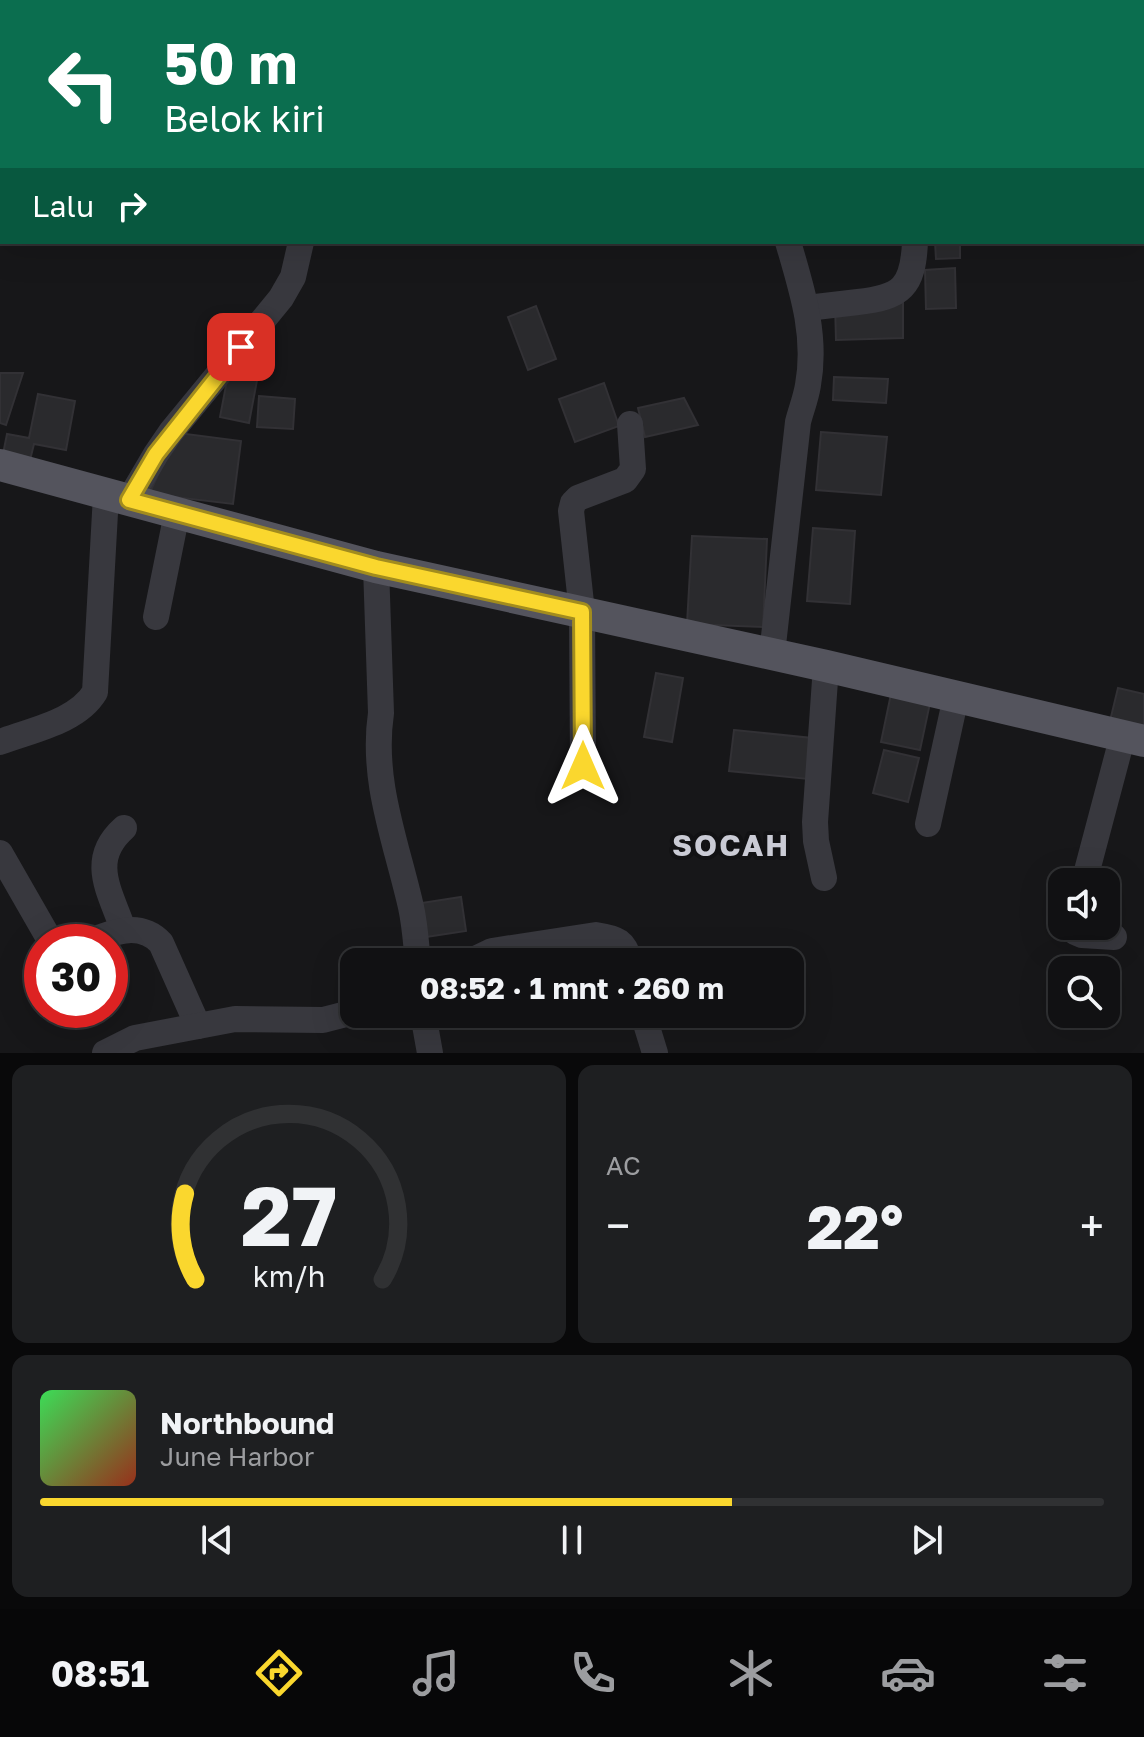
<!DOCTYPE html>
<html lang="id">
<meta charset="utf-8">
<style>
body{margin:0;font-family:"Golos Text",sans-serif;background:#1e1f21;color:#f1f3f6;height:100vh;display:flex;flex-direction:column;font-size:30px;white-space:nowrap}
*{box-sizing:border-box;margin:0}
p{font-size:26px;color:#9c9da0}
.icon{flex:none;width:44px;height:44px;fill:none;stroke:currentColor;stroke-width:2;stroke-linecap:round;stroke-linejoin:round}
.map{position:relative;height:1053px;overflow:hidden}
.details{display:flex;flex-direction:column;gap:12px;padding:12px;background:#09090a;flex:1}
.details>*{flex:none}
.top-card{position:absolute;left:0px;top:0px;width:1144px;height:244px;box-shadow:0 8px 32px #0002,0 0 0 2px #303133;background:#0b6e4f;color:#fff;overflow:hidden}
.tools{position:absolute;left:1048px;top:868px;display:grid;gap:16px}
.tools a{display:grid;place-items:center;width:72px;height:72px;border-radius:16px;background:#111113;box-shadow:0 8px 32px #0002,0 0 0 2px #303133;font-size:40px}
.speed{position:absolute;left:24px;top:924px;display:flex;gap:16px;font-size:40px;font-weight:700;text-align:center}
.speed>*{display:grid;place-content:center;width:104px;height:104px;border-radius:50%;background:#111113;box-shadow:0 8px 32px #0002,0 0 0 2px #303133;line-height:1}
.speed .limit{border:12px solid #d22;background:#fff;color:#111}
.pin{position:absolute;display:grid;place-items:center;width:68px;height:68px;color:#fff;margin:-34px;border-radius:16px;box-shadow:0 4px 12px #0006}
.me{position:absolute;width:88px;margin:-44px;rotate:0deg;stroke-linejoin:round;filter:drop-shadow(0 0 6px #0008)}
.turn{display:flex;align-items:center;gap:28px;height:168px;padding:0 32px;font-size:36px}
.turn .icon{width:104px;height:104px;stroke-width:2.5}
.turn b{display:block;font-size:56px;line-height:68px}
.then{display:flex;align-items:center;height:76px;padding:0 32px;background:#0003;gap:16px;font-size:30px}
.big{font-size:60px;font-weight:700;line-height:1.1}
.details .widget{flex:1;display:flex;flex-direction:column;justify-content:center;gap:12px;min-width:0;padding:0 28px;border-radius:16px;background:#1e1f21}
.details .dial{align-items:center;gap:0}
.dial svg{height:208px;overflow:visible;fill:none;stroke:#303133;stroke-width:7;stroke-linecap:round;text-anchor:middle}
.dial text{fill:#f1f3f6;stroke:none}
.song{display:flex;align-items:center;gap:24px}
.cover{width:96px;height:96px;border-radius:12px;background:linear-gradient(135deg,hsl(130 70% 55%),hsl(10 70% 35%))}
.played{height:8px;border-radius:4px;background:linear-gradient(90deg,#fad72e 65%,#303133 65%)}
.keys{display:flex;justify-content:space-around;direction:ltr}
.heat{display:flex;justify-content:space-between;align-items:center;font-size:44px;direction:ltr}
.details .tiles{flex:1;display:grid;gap:12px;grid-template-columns:1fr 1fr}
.widget:last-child{grid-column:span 2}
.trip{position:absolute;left:340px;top:948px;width:464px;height:80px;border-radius:16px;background:#111113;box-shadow:0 8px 32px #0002,0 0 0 2px #303133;font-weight:700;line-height:80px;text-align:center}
.menu{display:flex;height:128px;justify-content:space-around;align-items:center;background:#070708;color:#9c9da0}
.menu .icon{width:56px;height:56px}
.menu .active{color:#fad72e}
.menu b{font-size:36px;color:#f1f3f6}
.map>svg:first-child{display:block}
.building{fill:#2a2a2d;stroke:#323135;stroke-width:2}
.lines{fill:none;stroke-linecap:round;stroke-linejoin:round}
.minor{stroke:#38383e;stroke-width:26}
.major{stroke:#54545d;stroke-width:32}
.route-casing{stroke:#a28c1e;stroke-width:20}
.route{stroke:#fad72e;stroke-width:14}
.labels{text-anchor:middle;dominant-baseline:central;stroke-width:8;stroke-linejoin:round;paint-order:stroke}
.district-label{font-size:30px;font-weight:bold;letter-spacing:2px;fill:#cacbd5;stroke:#121214}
</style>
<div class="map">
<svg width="1144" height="1053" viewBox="0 0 1144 1053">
<rect width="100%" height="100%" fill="#171719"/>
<g class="building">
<path d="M565,0H599L600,2H565Z"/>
<path d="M935,242H960V258L936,259Z"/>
<path d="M955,268L956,308L926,309L925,270Z"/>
<path d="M903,302V338L836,340L835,304Z"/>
<path d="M536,306L556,359L528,370L508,317Z"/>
<path d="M229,370L258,375L249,423L220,417Z"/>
<path d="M0,373H23L6,425L0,423Z"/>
<path d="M834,377L888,379L886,403L833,400Z"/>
<path d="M604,383L619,426L575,442L559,399Z"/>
<path d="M38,394L75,401L66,450L34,444L29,464L2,459L7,434L29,438Z"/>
<path d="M259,396L295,399L293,429L257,427Z"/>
<path d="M684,398L698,425L645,437L638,408Z"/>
<path d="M821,432L887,437L881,495L816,490Z"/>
<path d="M178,433L241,441L233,504L149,494Z"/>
<path d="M813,528L855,531L850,604L807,601Z"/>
<path d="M692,536L767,539L763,627L687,624Z"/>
<path d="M656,673L683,678L672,742L644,737Z"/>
<path d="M1118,688L1144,694V729L1110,721Z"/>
<path d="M891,694L930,703L920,750L881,742Z"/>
<path d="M734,730L812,738L808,779L729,771Z"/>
<path d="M884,750L919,758L908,802L873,793Z"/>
<path d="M461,897L466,931L419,938L415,904Z"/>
</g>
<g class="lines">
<g class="minor">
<path d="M1046,2V0"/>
<path d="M807,308C824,306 841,304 858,302C902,297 913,287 915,242"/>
<path d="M129,500L156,454L171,432L281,298L293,277L301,242"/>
<path d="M376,567L381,713C371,781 396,841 411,907C415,925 416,944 418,962"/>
<path d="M156,617L177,513"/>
<path d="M772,654L798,422C801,410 806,398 808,385C817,335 802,290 788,242"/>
<path d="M0,742C31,730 77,722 95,692L106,495"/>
<path d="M583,766L582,612L571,511L573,503L578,498L625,480L633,469L630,424"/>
<path d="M928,824L956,697"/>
<path d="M0,853L47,935L56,942"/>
<path d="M824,878L816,841L815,822L826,666"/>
<path d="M1084,882L1123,735"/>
<path d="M1073,926L1075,932L1082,935L1114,937"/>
<path d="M123,929C110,891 88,860 124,828"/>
<path d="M87,942C112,933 139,920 161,943L198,1026"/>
<path d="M469,962L492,951L596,935C617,938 625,941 630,962"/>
<path d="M423,1014L430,1053"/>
<path d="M643,1014L655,1053"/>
<path d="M105,1053L135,1038L235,1019L323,1020L354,1012"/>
</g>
<path class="major" d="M0,465L376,567L826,666L1144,741"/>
</g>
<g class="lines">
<defs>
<path id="route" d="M241,347L156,454L129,500L376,567L582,612L583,766"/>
</defs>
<use href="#route" class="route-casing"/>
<use href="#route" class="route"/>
</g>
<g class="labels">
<g class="district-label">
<text x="731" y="845">SOCAH</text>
</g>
</g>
</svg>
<div class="tools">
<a><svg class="icon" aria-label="sound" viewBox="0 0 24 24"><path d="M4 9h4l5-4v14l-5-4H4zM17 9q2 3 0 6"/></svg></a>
<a><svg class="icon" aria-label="search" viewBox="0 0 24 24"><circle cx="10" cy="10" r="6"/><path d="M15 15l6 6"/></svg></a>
</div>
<div class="speed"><div class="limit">30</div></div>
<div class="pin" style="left:241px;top:347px;background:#d93025"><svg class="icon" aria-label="arrive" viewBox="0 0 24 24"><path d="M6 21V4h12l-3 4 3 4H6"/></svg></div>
<svg class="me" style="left:583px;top:766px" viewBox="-20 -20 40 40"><path d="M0-17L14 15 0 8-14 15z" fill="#fad72e" stroke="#fff" stroke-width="4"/></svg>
<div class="trip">08:52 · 1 mnt · 260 m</div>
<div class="top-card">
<div class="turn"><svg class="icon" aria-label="left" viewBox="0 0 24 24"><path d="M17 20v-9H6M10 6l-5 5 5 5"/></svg><div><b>50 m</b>Belok kiri</div></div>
<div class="then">Lalu<svg class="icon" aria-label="right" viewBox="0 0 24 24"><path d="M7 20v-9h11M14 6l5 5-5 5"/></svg></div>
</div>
</div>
<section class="details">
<div class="tiles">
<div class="widget dial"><svg viewBox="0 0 100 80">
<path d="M14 69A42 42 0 1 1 86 69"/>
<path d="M14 69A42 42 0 0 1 10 36" stroke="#fad72e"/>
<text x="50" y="56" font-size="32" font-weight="700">27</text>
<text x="50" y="72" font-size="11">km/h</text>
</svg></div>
<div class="widget"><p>AC</p>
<div class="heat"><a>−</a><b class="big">22°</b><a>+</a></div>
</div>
<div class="widget">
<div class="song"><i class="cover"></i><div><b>Northbound</b><p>June Harbor</p></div></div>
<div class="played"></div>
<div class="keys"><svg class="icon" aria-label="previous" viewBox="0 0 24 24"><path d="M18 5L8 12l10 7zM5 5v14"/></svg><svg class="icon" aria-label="pause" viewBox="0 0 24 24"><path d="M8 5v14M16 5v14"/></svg><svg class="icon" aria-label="next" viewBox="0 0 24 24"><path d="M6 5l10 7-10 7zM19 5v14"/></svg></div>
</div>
</div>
</section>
<nav class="menu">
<b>08:51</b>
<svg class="icon active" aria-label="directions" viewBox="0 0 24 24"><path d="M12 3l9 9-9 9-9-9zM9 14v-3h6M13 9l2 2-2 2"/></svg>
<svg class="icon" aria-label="music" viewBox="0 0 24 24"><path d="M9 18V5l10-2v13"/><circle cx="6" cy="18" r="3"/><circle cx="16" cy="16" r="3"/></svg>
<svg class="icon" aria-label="phone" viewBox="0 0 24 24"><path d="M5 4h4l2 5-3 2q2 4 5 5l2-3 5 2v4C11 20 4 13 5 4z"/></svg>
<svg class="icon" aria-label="climate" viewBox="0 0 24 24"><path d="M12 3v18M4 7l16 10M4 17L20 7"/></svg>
<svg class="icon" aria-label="car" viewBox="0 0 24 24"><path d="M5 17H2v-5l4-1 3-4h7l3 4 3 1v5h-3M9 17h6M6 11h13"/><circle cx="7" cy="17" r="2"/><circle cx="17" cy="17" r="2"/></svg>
<svg class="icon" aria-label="filters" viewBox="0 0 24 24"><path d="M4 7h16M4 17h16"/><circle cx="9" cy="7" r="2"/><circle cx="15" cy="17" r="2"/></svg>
</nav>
